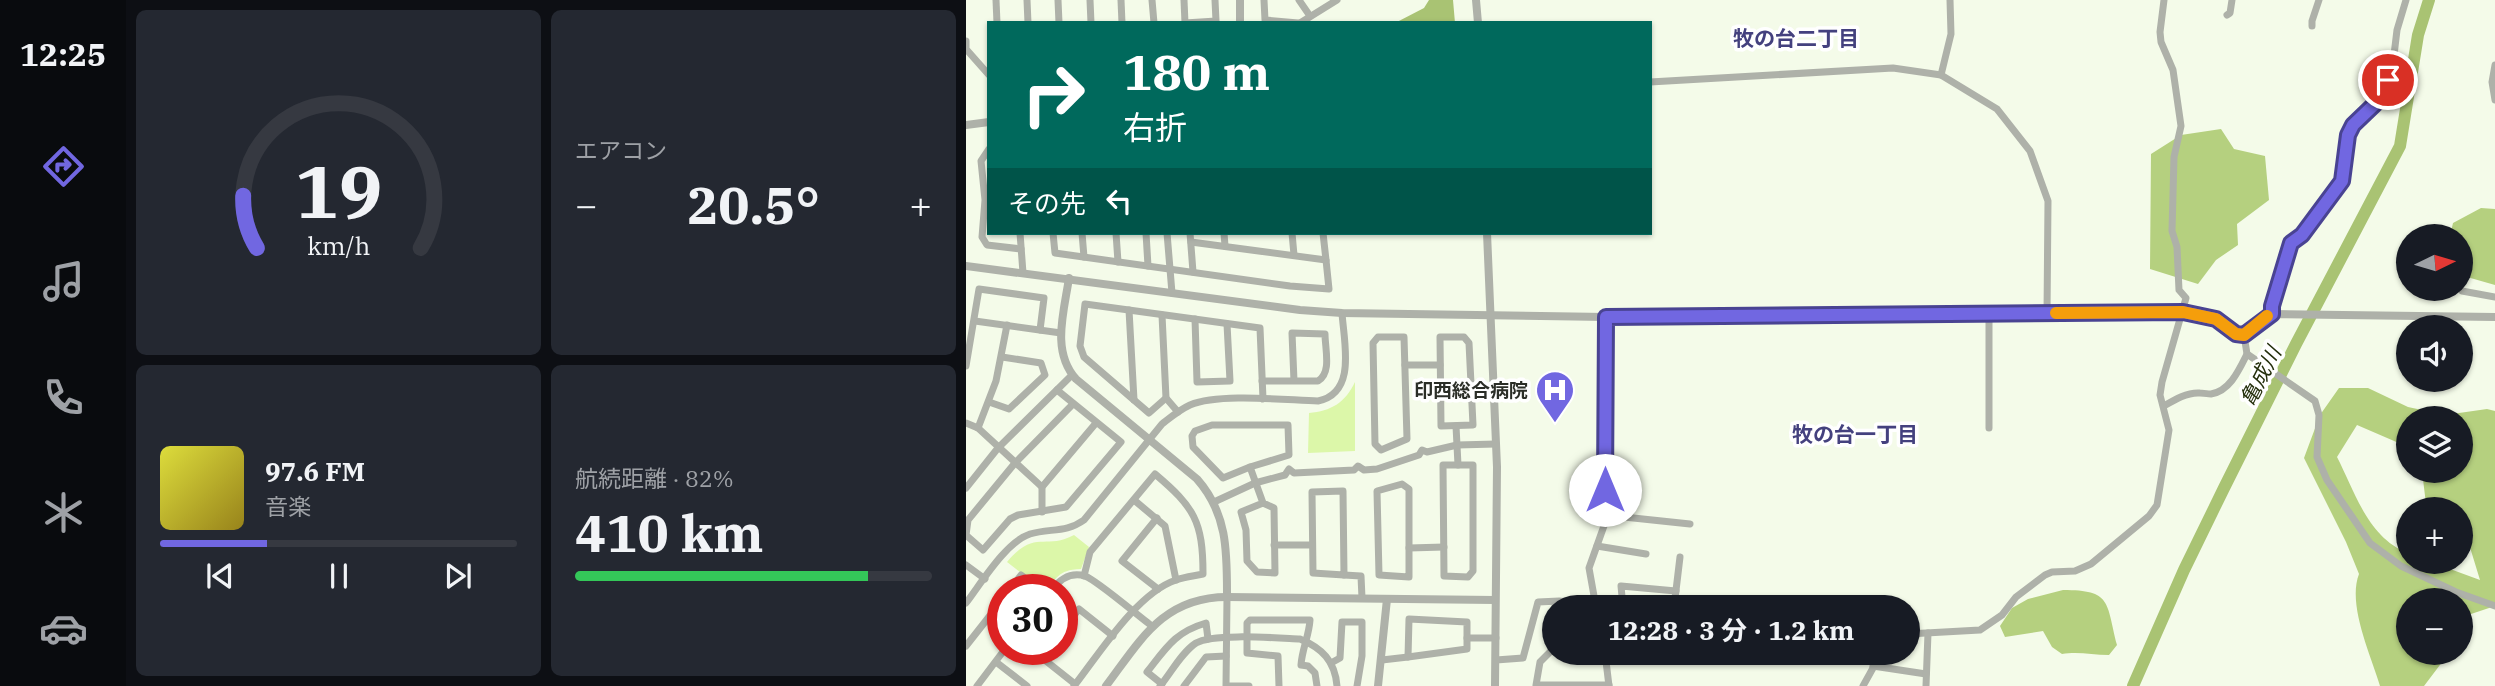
<!DOCTYPE html>
<html lang="ja">
<meta charset="utf-8">
<style>
body{margin:0;font-family:"IBM Plex Serif","Noto Sans JP",serif;background:#242831;color:#f1f3f6;height:100vh;display:flex;flex-direction:column;font-size:26px;white-space:nowrap}
*{box-sizing:border-box;margin:0}
p{font-size:23px;color:#9ea1a6}
.icon{flex:none;width:38px;height:38px;fill:none;stroke:currentColor;stroke-width:2;stroke-linecap:round;stroke-linejoin:round}
.map{position:relative;flex:1;overflow:hidden}
.sheet{display:flex;flex-direction:column;gap:10px;padding:10px;background:#0d0f14;width:840px}
.sheet>*{flex:none}
.banner{position:absolute;left:21px;top:21px;width:665px;height:214px;border-radius:0px;box-shadow:0 2px 5px #0004;background:#00695c;color:#fff;overflow:hidden}
.needle{width:46px;rotate:85deg}
.buttons{position:absolute;left:1430px;top:224px;display:grid;gap:14px}
.buttons a{display:grid;place-items:center;width:77px;height:77px;border-radius:50%;background:#171b24;box-shadow:0 2px 5px #0004;font-size:35px}
.speed{position:absolute;left:21px;top:574px;display:flex;gap:14px;font-size:35px;font-weight:700;text-align:center}
.speed>*{display:grid;place-content:center;width:91px;height:91px;border-radius:50%;background:#171b24;box-shadow:0 2px 5px #0004;line-height:1}
.speed .limit{border:10px solid #d22;background:#fff;color:#111}
.pin{position:absolute;display:grid;place-items:center;width:60px;height:60px;color:#fff;margin:-30px;border:4px solid #fff;border-radius:50%;box-shadow:0 2px 7px #0007}
.me{position:absolute;width:77px;margin:-38px;rotate:0deg;stroke-linejoin:round;filter:drop-shadow(0 0 5px #0008)}
.turn{display:flex;align-items:center;gap:24px;height:147px;padding:0 21px;font-size:32px}
.turn .icon{width:91px;height:91px;stroke-width:2.5}
.turn b{display:block;font-size:49px;line-height:60px}
.then{display:flex;align-items:center;height:66px;padding:0 21px;background:#0003;gap:14px;font-size:26px}
.big{font-size:52px;font-weight:700;line-height:1.1}
.sheet .tile{flex:1;display:flex;flex-direction:column;justify-content:center;gap:10px;min-width:0;padding:0 24px;border-radius:10px;background:#242831}
.sheet .dial{align-items:center;gap:0}
.dial svg{height:182px;overflow:visible;fill:none;stroke:#363941;stroke-width:7;stroke-linecap:round;text-anchor:middle}
.dial text{fill:#f1f3f6;stroke:none}
.song{display:flex;align-items:center;gap:21px}
.cover{width:84px;height:84px;border-radius:10px;background:linear-gradient(135deg,hsl(60 70% 55%),hsl(50 70% 35%))}
.played{height:7px;border-radius:4px;background:linear-gradient(90deg,#7167e1 30%,#363941 30%)}
.keys{display:flex;justify-content:space-around;direction:ltr}
.heat{display:flex;justify-content:space-between;align-items:center;font-size:38px;direction:ltr}
.charge{height:10px;border-radius:5px;background:linear-gradient(90deg,#34c759 82%,#363941 0)}
.sheet .tiles{flex:1;display:grid;gap:10px;grid-template-columns:repeat(2,1fr)}
.trip{position:absolute;left:576px;top:595px;width:378px;height:70px;border-radius:35px;background:#171b24;box-shadow:0 2px 5px #0004;font-weight:700;line-height:70px;text-align:center}
main{display:flex;flex:1;min-height:0}
.dock{display:flex;flex-direction:column;width:126px;justify-content:space-around;align-items:center;background:#090b0e;color:#9ea1a6}
.dock .icon{width:49px;height:49px}
.dock .on{color:#7167e1}
.dock b{font-size:32px;color:#f1f3f6}
.map>svg:first-child{display:block}
.green{fill:#dcf7a9}
.forest{fill:#b5d07f;fill-rule:evenodd}
.water{fill:#a9c373}
.lines{fill:none;stroke-linecap:round;stroke-linejoin:round}
.river{stroke:#a9c373;stroke-width:12}
.minor{stroke:#aeb1a9;stroke-width:7}
.tertiary{stroke:#aeb1a9;stroke-width:8}
.route-casing{stroke:#494392;stroke-width:18}
.route{stroke:#7167e1;stroke-width:12}
.slow{stroke:#f59e0b;stroke-width:12}
.labels{text-anchor:middle;dominant-baseline:central;stroke-width:7;stroke-linejoin:round;paint-order:stroke}
.poi-label{font-size:19px;font-weight:bold;fill:#2b2e27;stroke:#fff;text-anchor:end}
.neighbourhood-label{font-size:21px;font-weight:bold;fill:#44417e;stroke:#fff}
.water-label{font-size:21px;font-style:italic;fill:#242f0c;stroke:#fff}
</style>
<main>
<nav class="dock">
<b>12:25</b>
<svg class="icon on" aria-label="directions" viewBox="0 0 24 24"><path d="M12 3l9 9-9 9-9-9zM9 14v-3h6M13 9l2 2-2 2"/></svg>
<svg class="icon" aria-label="music" viewBox="0 0 24 24"><path d="M9 18V5l10-2v13"/><circle cx="6" cy="18" r="3"/><circle cx="16" cy="16" r="3"/></svg>
<svg class="icon" aria-label="phone" viewBox="0 0 24 24"><path d="M5 4h4l2 5-3 2q2 4 5 5l2-3 5 2v4C11 20 4 13 5 4z"/></svg>
<svg class="icon" aria-label="climate" viewBox="0 0 24 24"><path d="M12 3v18M4 7l16 10M4 17L20 7"/></svg>
<svg class="icon" aria-label="car" viewBox="0 0 24 24"><path d="M5 17H2v-5l4-1 3-4h7l3 4 3 1v5h-3M9 17h6M6 11h13"/><circle cx="7" cy="17" r="2"/><circle cx="17" cy="17" r="2"/></svg>
</nav>
<section class="sheet">
<div class="tiles">
<div class="tile dial"><svg viewBox="0 0 100 80">
<path d="M14 69A42 42 0 1 1 86 69"/>
<path d="M14 69A42 42 0 0 1 8 46" stroke="#7167e1"/>
<text x="50" y="56" font-size="32" font-weight="700">19</text>
<text x="50" y="72" font-size="11">km/h</text>
</svg></div>
<div class="tile"><p>エアコン</p>
<div class="heat"><a>−</a><b class="big">20.5°</b><a>+</a></div>
</div>
<div class="tile">
<div class="song"><i class="cover"></i><div><b>97.6 FM</b><p>音楽</p></div></div>
<div class="played"></div>
<div class="keys"><svg class="icon" aria-label="previous" viewBox="0 0 24 24"><path d="M18 5L8 12l10 7zM5 5v14"/></svg><svg class="icon" aria-label="pause" viewBox="0 0 24 24"><path d="M8 5v14M16 5v14"/></svg><svg class="icon" aria-label="next" viewBox="0 0 24 24"><path d="M6 5l10 7-10 7zM19 5v14"/></svg></div>
</div>
<div class="tile"><p>航続距離 · 82%</p><b class="big">410 km</b><div class="charge"></div></div>
</div>
</section>
<div class="map">
<svg width="1529" height="686" viewBox="0 0 1529 686">
<rect width="100%" height="100%" fill="#f4fbe9"/>
<g class="green">
<path d="M389,382V451L342,453L343,413C365,411 379,403 389,382Z"/>
<path d="M108,535L123,547L115,569C89,570 95,579 76,589L41,562C70,528 78,551 108,535Z"/>
</g>
<g class="forest">
<path d="M1255,129L1268,149L1299,156L1303,200L1271,224L1272,245L1250,260L1232,284L1184,269L1185,154L1215,135Z"/>
<path d="M1515,208L1529,209V285L1501,277L1495,271L1494,236H1484L1487,223Z"/>
<path d="M1373,388H1402L1442,407L1479,415L1521,409L1529,411V606L1502,615L1495,630L1494,600H1442V653H1483L1458,686H1414C1405,655 1381,605 1393,574L1380,542L1338,458L1354,415ZM1442,418H1494V471H1456L1460,504L1476,509H1494L1495,518L1514,580L1465,562H1442V553C1402,538 1389,492 1371,457L1391,425L1442,447Z"/>
<path d="M1097,590C1146,590 1140,602 1151,645L1143,655C1126,655 1112,651 1096,654L1086,647L1077,631L1039,637L1034,626L1046,608L1062,599Z"/>
</g>
<path class="water" d="M463,0H487L489,23H429L458,8Z"/>
<g class="lines">
<path class="river" d="M1167,686L1218,570L1258,488L1330,344L1434,146L1452,35L1463,0"/>
<g class="minor">
<path d="M30,0L31,23"/>
<path d="M61,0L62,23"/>
<path d="M92,0L93,23"/>
<path d="M124,0L125,23"/>
<path d="M155,0L156,23"/>
<path d="M186,0L188,23"/>
<path d="M218,0L219,23"/>
<path d="M298,0L299,20L332,23"/>
<path d="M333,0L344,16"/>
<path d="M1261,15L1264,13L1266,0"/>
<path d="M219,23L250,21L249,0"/>
<path d="M334,23L371,0"/>
<path d="M1346,26V21L1353,0"/>
<path d="M0,41V49L23,75"/>
<path d="M1529,65L1526,82L1529,100"/>
<path d="M975,75L985,34L984,0"/>
<path d="M684,82L927,68L975,75L1031,109L1064,151L1082,201L1081,314"/>
<path d="M23,149L15,161L19,200L16,237L21,245L55,249"/>
<path d="M54,233L57,273"/>
<path d="M87,233L89,253L324,286L363,289L360,260L225,242"/>
<path d="M116,233L118,257"/>
<path d="M150,233L152,262"/>
<path d="M180,233L182,266"/>
<path d="M201,233L206,293"/>
<path d="M224,233L227,272"/>
<path d="M258,233L259,246"/>
<path d="M326,233L328,255"/>
<path d="M357,233L360,260"/>
<path d="M1496,291L1529,297"/>
<path d="M163,310L168,400"/>
<path d="M1306,314V306L1326,242L1336,235L1375,181L1382,135L1387,125L1412,101L1422,80L1428,55L1431,30L1440,0"/>
<path d="M196,315L200,398L212,412"/>
<path d="M229,319L231,382L264,381L261,324"/>
<path d="M9,321L95,333"/>
<path d="M1278,335L1281,354L1349,401L1353,415L1351,457L1361,480L1404,543L1435,566L1490,592L1529,606"/>
<path d="M412,337H438L441,439L415,450L409,444L407,343Z"/>
<path d="M474,337H498L503,343L507,425L475,426Z"/>
<path d="M439,365H474"/>
<path d="M0,366L13,289L78,298L74,330"/>
<path d="M296,381H352C366,373 359,349 359,334L326,333L328,381"/>
<path d="M91,390L155,442L100,507L52,515L44,519L17,550L0,535L2,520L49,463L107,404"/>
<path d="M200,398L183,413L118,357L114,346L119,304L294,328L297,399"/>
<path d="M23,402L43,409L79,375L75,363L36,357"/>
<path d="M1198,406C1208,400 1221,392 1234,393C1235,393 1243,394 1245,394C1264,391 1273,370 1281,354"/>
<path d="M0,423L12,428L76,487"/>
<path d="M246,425H322L323,455L284,467L257,478L227,447L226,436L229,431Z"/>
<path d="M490,426L492,465"/>
<path d="M12,428L30,381L41,325"/>
<path d="M1023,428V314"/>
<path d="M477,465H507V571L502,577L478,576Z"/>
<path d="M284,467L297,503L308,508L309,573L291,572L281,561L280,530L275,512L297,503"/>
<path d="M436,484L443,489V577L413,575L411,491Z"/>
<path d="M0,488L32,448L106,375"/>
<path d="M377,491L378,575L347,573L346,492Z"/>
<path d="M168,500L199,526L210,580"/>
<path d="M248,502L289,483L319,475L323,469L328,473L388,470L392,466L398,470L411,469L453,455L456,450L461,452L491,445L530,444"/>
<path d="M76,512V487L130,423"/>
<path d="M639,515L724,524"/>
<path d="M191,518L156,561L192,589"/>
<path d="M308,545H346"/>
<path d="M631,546L680,554"/>
<path d="M443,548L478,547"/>
<path d="M0,565L19,579"/>
<path d="M378,575L395,576L396,598"/>
<path d="M44,590L55,575L74,590"/>
<path d="M86,590C94,579 105,572 119,576C132,581 172,616 186,626"/>
<path d="M261,597L260,686H283"/>
<path d="M0,603C16,582 40,542 64,534C84,528 100,533 118,520L196,424C205,417 213,410 224,405C254,393 318,400 352,401C391,393 378,343 376,313"/>
<path d="M630,607L623,568L639,523L640,317"/>
<path d="M657,607L655,586L710,591"/>
<path d="M708,607L714,557"/>
<path d="M443,619L501,622V649L442,657Z"/>
<path d="M96,630L113,609L147,636"/>
<path d="M942,634L1014,630L1036,615L1050,597L1079,575L1086,572L1109,571L1125,564L1183,516L1191,505L1203,430L1194,395L1196,382L1220,298L1213,290L1211,247L1206,231L1208,157L1215,126L1207,70L1195,42L1194,32L1198,0"/>
<path d="M501,638H530"/>
<path d="M0,646L37,599"/>
<path d="M81,649L75,657L109,684"/>
<path d="M588,651H585L574,662L570,685H643"/>
<path d="M639,653L643,686"/>
<path d="M416,660L442,657"/>
<path d="M530,660L557,658L572,602L593,601L630,606"/>
<path d="M30,662L61,686"/>
<path d="M365,663L374,658L376,622H396V656L391,686"/>
<path d="M907,666L960,674"/>
<path d="M196,684L181,672C200,648 209,632 240,623L242,639"/>
<path d="M11,686L39,649"/>
<path d="M108,686C133,654 171,593 210,580C219,577 228,576 237,574C237,521 228,507 189,474L124,552L118,576"/>
<path d="M194,686C205,673 215,653 230,643C247,633 311,638 334,639C356,648 369,661 371,686"/>
<path d="M218,686L240,657L260,656"/>
<path d="M313,686L312,656L281,653V623L284,620H344C343,636 336,649 335,665L342,666L349,673L351,686"/>
<path d="M897,686L907,668L910,653"/>
<path d="M960,686L962,633"/>
</g>
<g class="tertiary">
<path d="M274,0V23"/>
<path d="M510,0L512,23"/>
<path d="M0,125L23,122"/>
<path d="M521,233L531,467L529,686"/>
<path d="M0,266L334,310L376,313L640,317L1217,312L1250,319L1270,334L1278,335L1306,314L1529,317"/>
<path d="M103,278C98,312 85,351 110,379L231,479C262,514 261,553 261,597"/>
<path d="M140,686C174,641 197,597 261,597L529,600"/>
<path d="M412,686L421,599"/>
</g>
</g>
<g class="lines">
<defs>
<path id="route" d="M639,490L640,317L1217,312L1250,319L1270,334L1278,335L1306,314V306L1325,243L1336,235L1376,181L1382,135L1387,125L1412,101L1422,80"/>
</defs>
<use href="#route" class="route-casing"/>
<use href="#route" class="route"/>
<path class="slow" d="M1090,313L1217,312L1250,319L1270,334L1278,335L1301,316"/>
</g>
<defs>
<symbol id="hospital-pin" viewBox="-11 -11 22 30"><path d="M0 17L-7.5 6A9.5 9.5 0 1 1 7.5 6Z" fill="#7167e1" stroke="#fff"/><path d="M-5-5h3v3.5h4V-5h3V5h-3V1.5h-4V5h-3Z" fill="#fff"/></symbol>
</defs>
<g fill-rule="evenodd">
<use href="#hospital-pin" x="567" y="368" width="44" height="60"/>
</g>
<g class="labels">
<g class="poi-label">
<text x="562" y="390">印西総合病院</text>
</g>
<g class="neighbourhood-label">
<text x="830" y="38">牧の台二丁目</text>
<text x="889" y="434">牧の台一丁目</text>
</g>
<g class="water-label">
<text transform="translate(1294 376) rotate(-63)">亀成川</text>
</g>
</g>
</svg>
<div class="buttons">
<a><svg class="needle" viewBox="-14 -14 28 28"><path d="M0-13l5 13h-10z" fill="#e53935"/><path d="M0 13l5-13h-10z" fill="#9ea1a6"/></svg></a>
<a><svg class="icon" aria-label="sound" viewBox="0 0 24 24"><path d="M4 9h4l5-4v14l-5-4H4zM17 9q2 3 0 6"/></svg></a>
<a><svg class="icon" aria-label="layers" viewBox="0 0 24 24"><path d="M12 4l9 5-9 5-9-5zM3 14l9 5 9-5"/></svg></a>
<a>+</a>
<a>−</a>
</div>
<div class="speed"><div class="limit">30</div></div>
<div class="pin" style="left:1422px;top:80px;background:#d93025"><svg class="icon" aria-label="arrive" viewBox="0 0 24 24"><path d="M6 21V4h12l-3 4 3 4H6"/></svg></div>
<svg class="me" style="left:639px;top:490px" viewBox="-20 -20 40 40"><circle r="19" fill="#fff"/><path d="M0-13L10 11 0 6-10 11z" fill="#7167e1"/></svg>
<div class="trip">12:28 · 3 分 · 1.2 km</div>
<div class="banner">
<div class="turn"><svg class="icon" aria-label="right" viewBox="0 0 24 24"><path d="M7 20v-9h11M14 6l5 5-5 5"/></svg><div><b>180 m</b>右折</div></div>
<div class="then">その先<svg class="icon" aria-label="left" viewBox="0 0 24 24"><path d="M17 20v-9H6M10 6l-5 5 5 5"/></svg></div>
</div>
</div>
</main>
